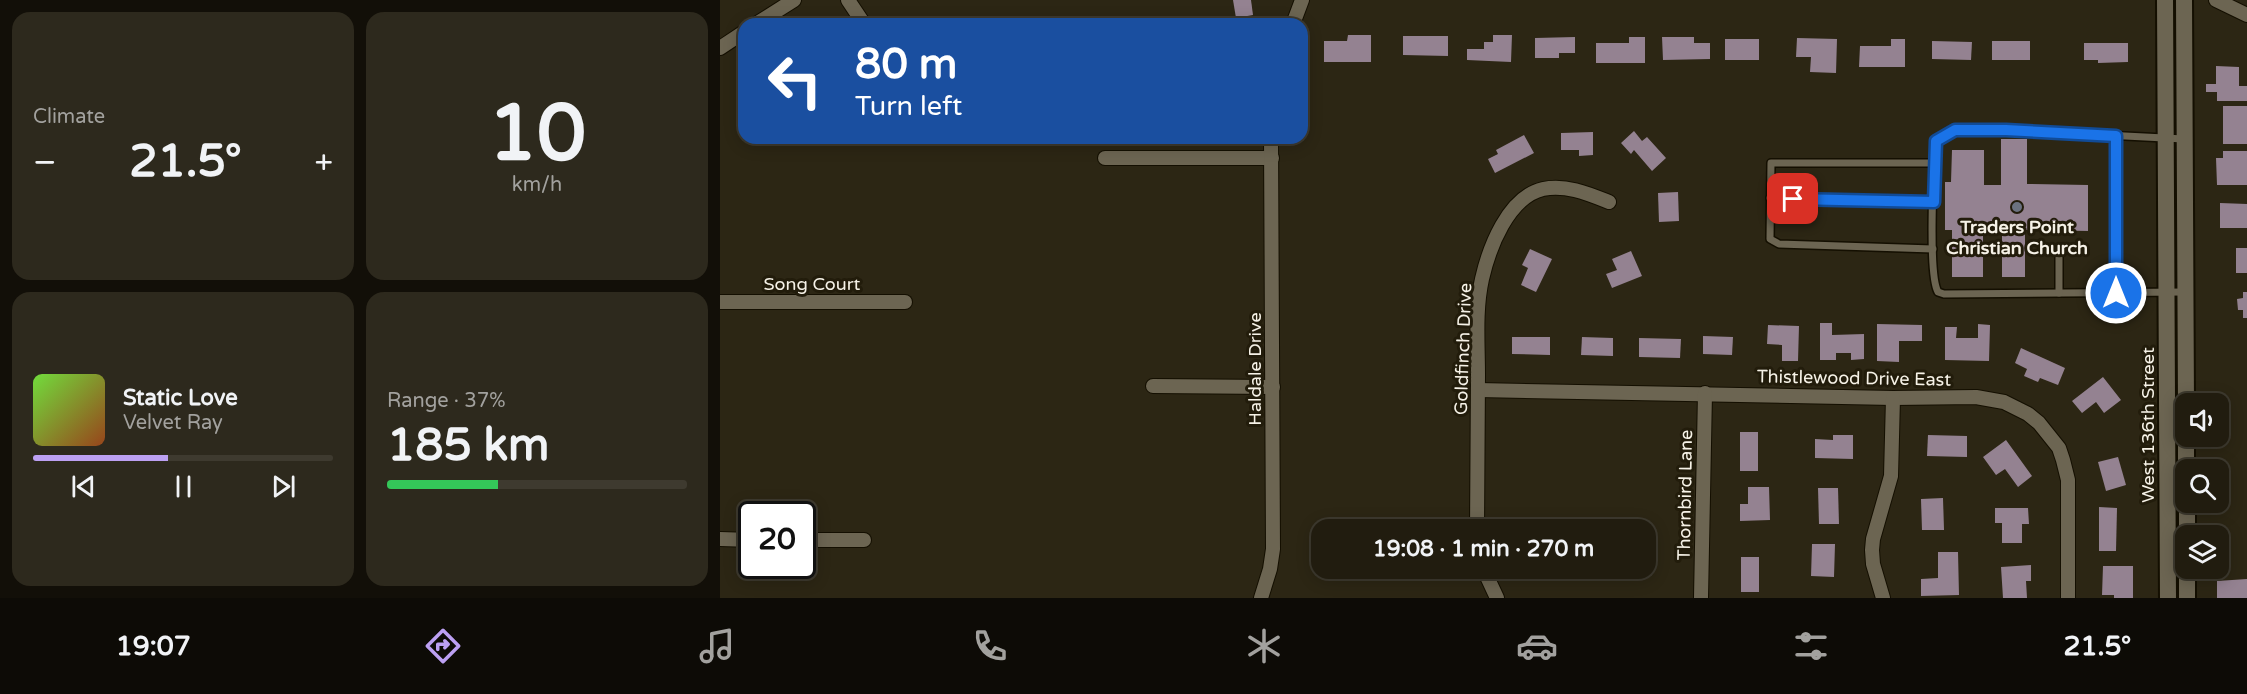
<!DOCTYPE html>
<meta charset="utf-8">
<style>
body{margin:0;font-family:"Varela Round",sans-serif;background:#2d291d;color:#f1f3f6;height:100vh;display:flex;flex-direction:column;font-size:22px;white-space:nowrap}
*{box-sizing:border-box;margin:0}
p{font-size:20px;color:#a2a19e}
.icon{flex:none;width:33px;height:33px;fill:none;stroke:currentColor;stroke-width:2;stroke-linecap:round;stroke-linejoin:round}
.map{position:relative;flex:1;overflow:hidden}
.drawer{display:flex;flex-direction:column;gap:12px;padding:12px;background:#120f08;width:720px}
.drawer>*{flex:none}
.banner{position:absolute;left:18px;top:18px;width:570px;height:126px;border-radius:18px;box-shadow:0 3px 15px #0003,0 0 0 2px #3e3a2f;background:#1a4fa0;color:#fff;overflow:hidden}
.buttons{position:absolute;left:1455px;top:393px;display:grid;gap:12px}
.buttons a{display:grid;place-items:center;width:54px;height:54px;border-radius:12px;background:#211c0f;box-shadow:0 3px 15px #0003,0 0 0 2px #3e3a2f;font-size:30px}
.speed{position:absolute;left:18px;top:501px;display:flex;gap:12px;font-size:30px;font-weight:700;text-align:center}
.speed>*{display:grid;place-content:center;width:78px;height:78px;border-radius:50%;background:#211c0f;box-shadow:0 3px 15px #0003,0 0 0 2px #3e3a2f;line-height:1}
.speed .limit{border:3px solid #111;border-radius:9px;background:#fff;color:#111}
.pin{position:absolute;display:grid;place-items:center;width:51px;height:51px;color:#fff;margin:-26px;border-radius:12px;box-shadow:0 3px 9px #0006}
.me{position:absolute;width:66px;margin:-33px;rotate:0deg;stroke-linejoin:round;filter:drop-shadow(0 0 4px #0008)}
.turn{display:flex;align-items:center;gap:21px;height:126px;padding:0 18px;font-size:27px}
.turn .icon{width:78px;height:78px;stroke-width:2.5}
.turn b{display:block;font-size:42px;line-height:51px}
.big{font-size:45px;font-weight:700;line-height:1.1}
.drawer .widget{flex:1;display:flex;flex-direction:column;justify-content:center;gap:9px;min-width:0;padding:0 21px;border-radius:18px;background:#2d291d}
.drawer .dial{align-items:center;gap:0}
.dial b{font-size:78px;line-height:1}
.song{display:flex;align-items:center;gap:18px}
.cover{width:72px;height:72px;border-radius:9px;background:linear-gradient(135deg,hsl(100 70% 55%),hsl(20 70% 35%))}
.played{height:6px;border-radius:3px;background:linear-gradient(90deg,#bca0f2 45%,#3e3a2f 45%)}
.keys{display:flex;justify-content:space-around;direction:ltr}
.heat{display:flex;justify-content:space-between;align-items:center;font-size:33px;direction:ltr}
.charge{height:9px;border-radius:4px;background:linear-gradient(90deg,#34c759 37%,#3e3a2f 0)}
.drawer .tiles{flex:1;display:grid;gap:12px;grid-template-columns:repeat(2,1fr)}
.trip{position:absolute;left:591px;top:519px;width:345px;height:60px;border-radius:18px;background:#211c0f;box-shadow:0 3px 15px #0003,0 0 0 2px #3e3a2f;font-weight:700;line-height:60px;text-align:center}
.dock{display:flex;height:96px;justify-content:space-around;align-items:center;background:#0d0b06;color:#a2a19e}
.dock .icon{width:42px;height:42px}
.dock .active{color:#bca0f2}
.dock b{font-size:27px;color:#f1f3f6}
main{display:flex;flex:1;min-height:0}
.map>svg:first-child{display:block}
.building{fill:#948291}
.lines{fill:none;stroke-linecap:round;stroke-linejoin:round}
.service-casing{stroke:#140f01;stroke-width:10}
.minor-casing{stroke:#140f01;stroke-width:16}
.tertiary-casing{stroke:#140f01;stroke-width:20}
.service{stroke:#6c6552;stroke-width:7}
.minor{stroke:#6c6552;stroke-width:14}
.tertiary{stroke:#6c6552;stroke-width:16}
.route-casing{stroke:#114b97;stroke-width:15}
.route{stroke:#1a73e8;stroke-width:10}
.worship-dot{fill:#6b7280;stroke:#221c0b;stroke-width:2}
.labels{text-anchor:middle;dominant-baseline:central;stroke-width:6;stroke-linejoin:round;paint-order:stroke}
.poi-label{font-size:18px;font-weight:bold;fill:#f6f2e7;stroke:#221c0b}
.street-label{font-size:18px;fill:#f6f2e7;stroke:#221c0b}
</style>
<main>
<section class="drawer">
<div class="tiles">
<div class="widget"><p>Climate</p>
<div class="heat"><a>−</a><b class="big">21.5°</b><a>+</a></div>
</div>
<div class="widget dial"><b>10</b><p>km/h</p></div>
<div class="widget">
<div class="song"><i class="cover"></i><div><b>Static Love</b><p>Velvet Ray</p></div></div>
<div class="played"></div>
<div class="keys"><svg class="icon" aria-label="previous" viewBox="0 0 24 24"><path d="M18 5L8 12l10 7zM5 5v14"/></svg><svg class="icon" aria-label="pause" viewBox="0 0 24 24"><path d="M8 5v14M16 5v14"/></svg><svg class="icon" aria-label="next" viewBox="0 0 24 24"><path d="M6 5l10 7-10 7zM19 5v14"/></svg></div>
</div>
<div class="widget"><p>Range · 37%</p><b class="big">185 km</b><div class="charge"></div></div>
</div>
</section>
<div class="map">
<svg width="1527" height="598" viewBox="0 0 1527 598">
<rect width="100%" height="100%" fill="#2c2614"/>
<g class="building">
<path d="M513,0H531L533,15L516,18Z"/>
<path d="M628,35H651V62H604V41H627Z"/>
<path d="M773,35H792L791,62L747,60V49H764V42H773Z"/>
<path d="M683,36H728V56L683,55Z"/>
<path d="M855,37V53H839V58H815V38Z"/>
<path d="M909,37H925V63H876V43H909Z"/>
<path d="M942,37H974V43H990V59L943,60Z"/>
<path d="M1077,38L1117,39L1116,73L1090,72L1091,57H1076Z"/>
<rect x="1005" y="39" width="34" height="21"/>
<path d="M1171,39H1185V67H1139L1140,46H1171Z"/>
<path d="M1212,41L1252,42L1251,60L1212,59Z"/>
<rect x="1272" y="41" width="38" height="19"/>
<path d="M1364,43H1408V62L1378,63V60H1364Z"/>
<path d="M1496,66L1519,67V86H1527V101H1497V92H1486V84H1496Z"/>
<rect x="1503" y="106" width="24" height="38"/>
<path d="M914,131L922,141L927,137L946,158L932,171L914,150L911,154L901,143Z"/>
<path d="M873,132V155L859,156V150H841V133Z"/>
<path d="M804,135L814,153L775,173L768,159L778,154L776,150Z"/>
<path d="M1281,139H1307V184L1368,185V231L1305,230V277H1282V230H1263V277H1232V230H1225V182H1231L1232,150H1264V185H1281Z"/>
<path d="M1503,151H1527V185H1497L1496,158H1503Z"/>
<path d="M958,192L959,221L939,222L938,193Z"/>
<path d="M1500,203L1527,204V228H1500Z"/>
<rect x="1516" y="248" width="11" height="25"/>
<path d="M810,249L832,259L816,292L801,285L808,268L802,265Z"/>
<path d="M911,251L922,276L892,288L886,274L897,270L892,259Z"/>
<path d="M1523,292H1527V318H1523V310H1518L1517,299L1523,298Z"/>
<path d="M1100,323H1112V335L1144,334V359L1131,360V353H1116V360H1100Z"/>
<path d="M1157,324L1202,325V341H1179V362L1157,361Z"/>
<path d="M1258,324L1270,325L1269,361L1225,360V327H1237L1236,338H1258Z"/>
<path d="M1048,325L1079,326L1078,361H1062V345L1047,344Z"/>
<path d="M983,336L1013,337L1012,355L983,354Z"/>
<path d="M792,337H830V355L792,354Z"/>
<path d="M862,337L893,338V356L861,355Z"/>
<path d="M919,338L961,339L960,358L919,357Z"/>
<path d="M1301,348L1345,368L1338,385L1320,378L1318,382L1304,376L1307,369L1295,363Z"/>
<path d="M1383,377L1401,400L1384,413L1376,402L1362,413L1352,401Z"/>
<rect x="1020" y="432" width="18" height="39"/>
<path d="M1113,435H1133V459L1095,458V439L1113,440Z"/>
<path d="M1208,435L1247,436V457L1207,456Z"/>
<path d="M1286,440L1312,476L1298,487L1285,469L1276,475L1263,457Z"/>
<path d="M1398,457L1406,485L1386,491L1378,462Z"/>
<path d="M1028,487H1049L1050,520L1020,521V504H1028Z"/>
<path d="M1098,488H1118L1119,524H1099Z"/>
<path d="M1223,498L1224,530H1202L1201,499Z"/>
<path d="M1379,507L1397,508L1396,551H1379Z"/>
<path d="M1275,508H1308L1309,524H1302V543H1282V523H1275Z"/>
<path d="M1092,544H1115L1114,577L1091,576Z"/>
<path d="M1218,552H1238L1239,595L1201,596V579L1218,578Z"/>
<rect x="1021" y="557" width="18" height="35"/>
<path d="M1311,565V581H1306L1307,598H1283L1281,567Z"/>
<path d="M1383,566H1413V598H1394V595H1382Z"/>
<path d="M1527,579V598H1497V581Z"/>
</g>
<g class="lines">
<defs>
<g id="service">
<path d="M1464,139L1286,130L1235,131L1216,141C1213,166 1208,275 1218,292L1224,294L1465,292"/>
<path d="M1050,198L1214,202"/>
<path d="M1213,249L1059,244L1050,239L1051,163H1214"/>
<path d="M1339,293V254"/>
<path d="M1396,293L1397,136"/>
</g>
<g id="minor">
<path d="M128,0L144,24"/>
<path d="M1496,0L1527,15"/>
<path d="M36,24L74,0"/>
<path d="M573,24L582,0"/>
<path d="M0,48L24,32"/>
<path d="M385,158H552"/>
<path d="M0,302H185"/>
<path d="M433,386L553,387"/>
<path d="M758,390L1173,398L1256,397L1284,402L1308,414L1319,423L1339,448L1343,460L1348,480V598"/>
<path d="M757,530C757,478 758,426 758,375C758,344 755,310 762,279C769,248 788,197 823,189C846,184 869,194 889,202"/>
<path d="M0,539L32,540"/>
<path d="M82,540H144"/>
<path d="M763,568L777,598"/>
<path d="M541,598L550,569L553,549L551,138"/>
<path d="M981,598L985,393"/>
<path d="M1163,598L1153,564L1152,550L1153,539L1171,476L1173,398"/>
</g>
<g id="tertiary">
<path d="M1445,0L1448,598"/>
<path d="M1464,0L1466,404"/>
<path d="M1466,436V470"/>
<path d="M1467,502V536"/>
<path d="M1467,568V598"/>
</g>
</defs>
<use href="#service" class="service-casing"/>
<use href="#minor" class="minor-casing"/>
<use href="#tertiary" class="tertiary-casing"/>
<use href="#service" class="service"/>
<use href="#minor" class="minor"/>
<use href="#tertiary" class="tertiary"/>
</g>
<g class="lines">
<defs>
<path id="route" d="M1073,199L1214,202L1216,141L1235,130H1286L1396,136V293"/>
</defs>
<use href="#route" class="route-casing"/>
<use href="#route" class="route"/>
</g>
<circle class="worship-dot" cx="1297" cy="207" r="6"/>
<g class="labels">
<g class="poi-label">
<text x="1297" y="227">Traders Point<tspan x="1297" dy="21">Christian Church</tspan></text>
</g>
<g class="street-label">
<text x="92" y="284">Song Court</text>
<text transform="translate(743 349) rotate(-88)">Goldfinch Drive</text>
<text transform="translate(535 369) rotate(-90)">Haldale Drive</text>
<text transform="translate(1134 378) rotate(1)">Thistlewood Drive East</text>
<text transform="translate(1428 425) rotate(-90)">West 136th Street</text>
<text transform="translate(965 495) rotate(-89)">Thornbird Lane</text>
</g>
</g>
</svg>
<div class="buttons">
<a><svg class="icon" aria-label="sound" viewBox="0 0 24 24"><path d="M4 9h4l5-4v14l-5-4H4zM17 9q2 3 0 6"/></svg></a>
<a><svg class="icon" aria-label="search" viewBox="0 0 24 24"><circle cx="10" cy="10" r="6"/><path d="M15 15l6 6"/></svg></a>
<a><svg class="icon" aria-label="layers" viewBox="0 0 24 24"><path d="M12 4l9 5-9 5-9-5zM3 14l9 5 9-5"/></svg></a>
</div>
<div class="speed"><div class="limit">20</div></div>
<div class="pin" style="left:1073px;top:199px;background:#d93025"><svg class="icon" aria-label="arrive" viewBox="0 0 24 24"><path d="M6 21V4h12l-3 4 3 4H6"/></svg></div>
<svg class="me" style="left:1396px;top:293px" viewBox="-20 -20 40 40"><circle r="17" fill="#1a73e8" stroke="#fff" stroke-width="3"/><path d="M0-11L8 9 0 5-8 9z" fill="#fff"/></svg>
<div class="trip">19:08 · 1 min · 270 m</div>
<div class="banner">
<div class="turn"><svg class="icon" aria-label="left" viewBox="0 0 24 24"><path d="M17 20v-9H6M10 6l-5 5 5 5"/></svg><div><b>80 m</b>Turn left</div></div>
</div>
</div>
</main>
<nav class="dock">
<b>19:07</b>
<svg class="icon active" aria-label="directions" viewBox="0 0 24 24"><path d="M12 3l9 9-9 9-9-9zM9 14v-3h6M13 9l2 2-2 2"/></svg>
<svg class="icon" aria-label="music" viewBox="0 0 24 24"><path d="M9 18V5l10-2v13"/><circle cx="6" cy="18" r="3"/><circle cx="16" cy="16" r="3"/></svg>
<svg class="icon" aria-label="phone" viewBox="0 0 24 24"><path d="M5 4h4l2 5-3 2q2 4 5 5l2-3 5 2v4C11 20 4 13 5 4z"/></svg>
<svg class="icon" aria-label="climate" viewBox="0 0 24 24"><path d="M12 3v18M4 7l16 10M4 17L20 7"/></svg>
<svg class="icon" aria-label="car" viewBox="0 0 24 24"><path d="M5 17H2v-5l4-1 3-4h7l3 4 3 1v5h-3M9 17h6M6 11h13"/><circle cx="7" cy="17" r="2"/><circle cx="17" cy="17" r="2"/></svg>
<svg class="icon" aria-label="filters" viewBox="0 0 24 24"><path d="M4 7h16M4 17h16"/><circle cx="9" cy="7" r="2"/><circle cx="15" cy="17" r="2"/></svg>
<b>21.5°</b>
</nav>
